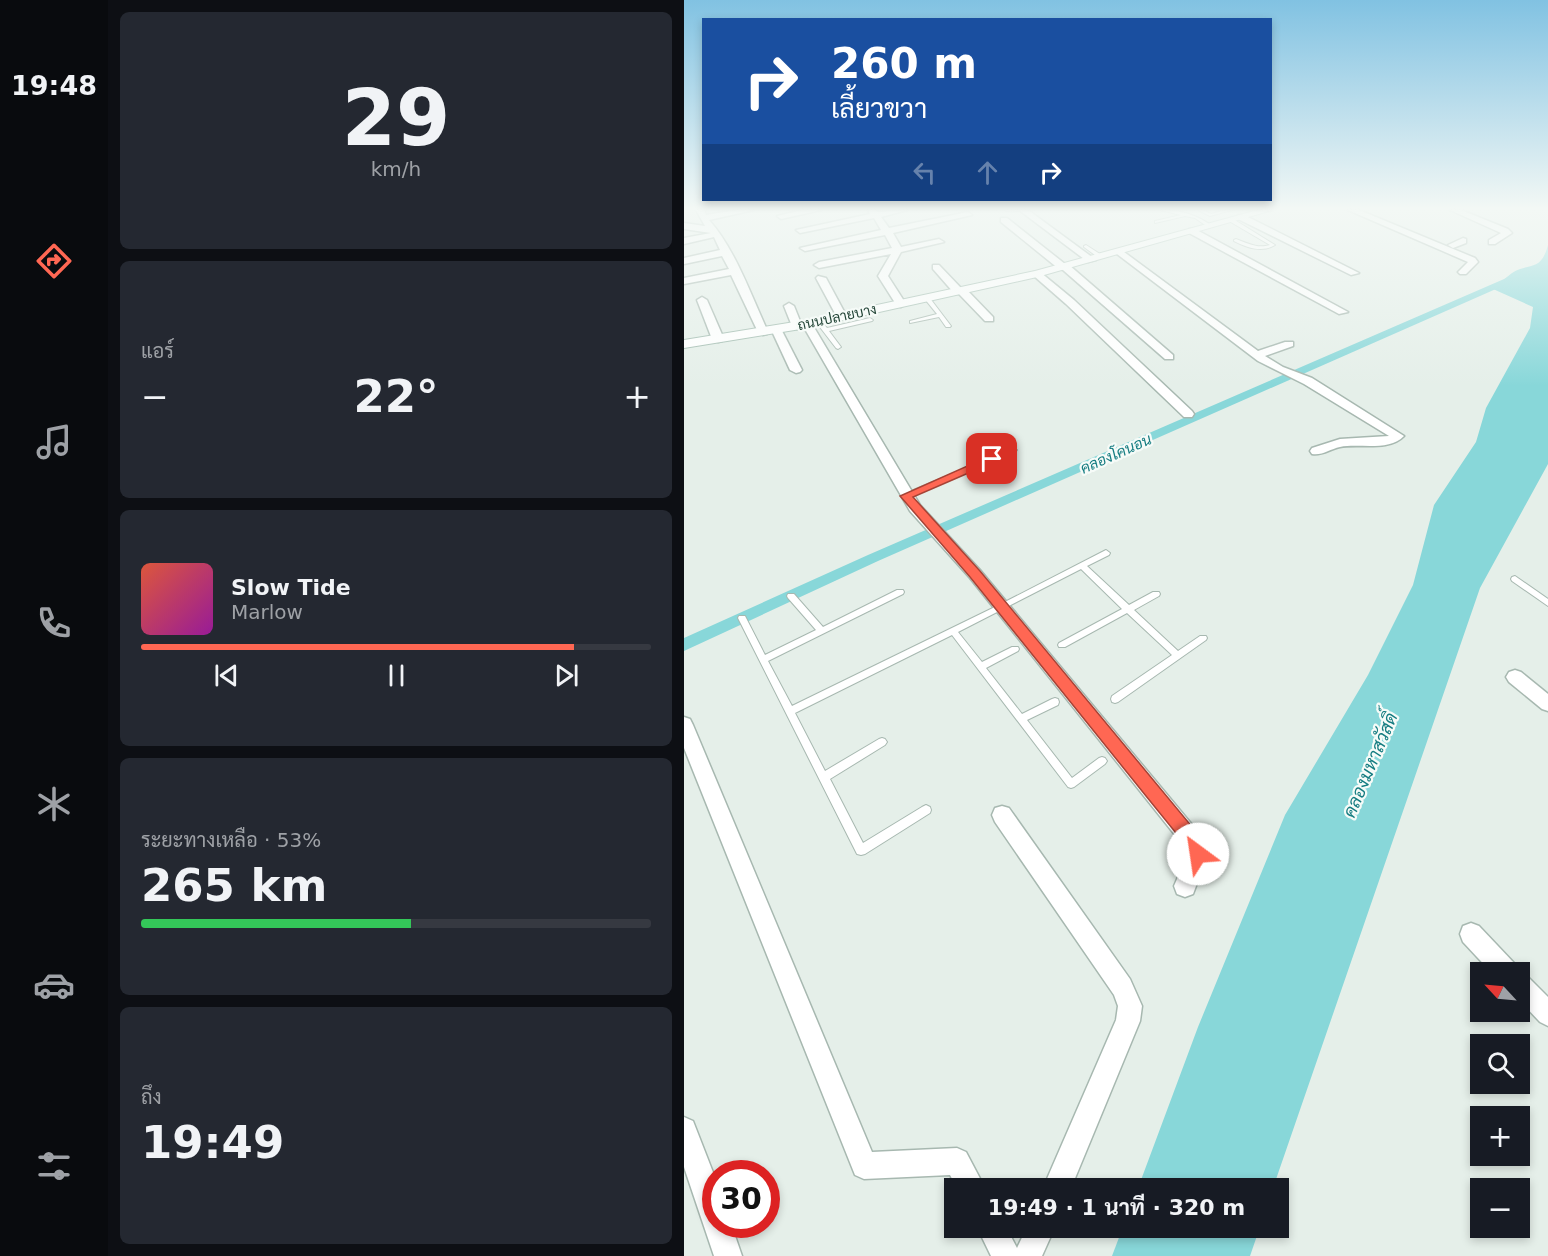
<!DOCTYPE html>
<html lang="th">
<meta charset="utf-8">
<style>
body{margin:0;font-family:"DejaVu Sans",Sarabun,sans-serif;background:#242831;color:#f1f3f6;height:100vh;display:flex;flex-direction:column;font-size:22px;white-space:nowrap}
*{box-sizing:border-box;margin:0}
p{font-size:20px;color:#9ea1a6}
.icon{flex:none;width:33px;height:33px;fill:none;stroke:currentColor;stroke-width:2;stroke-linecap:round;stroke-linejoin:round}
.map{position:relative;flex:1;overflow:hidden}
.drawer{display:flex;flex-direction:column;gap:12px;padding:12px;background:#0d0f14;width:576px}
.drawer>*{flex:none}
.hud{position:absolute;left:18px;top:18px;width:570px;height:183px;border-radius:0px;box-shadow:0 3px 9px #0003;background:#1a4fa0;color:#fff;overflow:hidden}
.needle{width:39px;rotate:296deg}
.controls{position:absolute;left:786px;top:962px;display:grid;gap:12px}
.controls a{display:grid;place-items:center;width:60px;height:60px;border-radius:0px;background:#171b24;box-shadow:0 3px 9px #0003;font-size:30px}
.speed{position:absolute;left:18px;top:1160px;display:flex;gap:12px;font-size:30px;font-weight:700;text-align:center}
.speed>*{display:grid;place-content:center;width:78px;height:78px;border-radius:50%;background:#171b24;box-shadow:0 3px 9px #0003;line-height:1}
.speed .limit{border:9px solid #d22;background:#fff;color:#111}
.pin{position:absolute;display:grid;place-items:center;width:51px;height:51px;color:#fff;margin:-26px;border-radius:12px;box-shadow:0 3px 9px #0006}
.me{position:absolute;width:66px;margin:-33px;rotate:329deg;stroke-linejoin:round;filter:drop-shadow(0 0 4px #0008)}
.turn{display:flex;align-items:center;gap:21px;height:126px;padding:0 30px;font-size:27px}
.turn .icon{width:78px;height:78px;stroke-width:2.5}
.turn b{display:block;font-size:42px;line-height:51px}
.lanes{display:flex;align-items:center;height:57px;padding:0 30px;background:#0003;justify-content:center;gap:30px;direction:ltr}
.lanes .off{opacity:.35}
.big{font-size:45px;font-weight:700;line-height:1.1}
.drawer .tile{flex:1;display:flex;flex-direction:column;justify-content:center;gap:9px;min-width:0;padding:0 21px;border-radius:9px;background:#242831}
.drawer .dial{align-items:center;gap:0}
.dial b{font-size:78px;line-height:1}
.song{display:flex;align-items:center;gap:18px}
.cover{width:72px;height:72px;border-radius:9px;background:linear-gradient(135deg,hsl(10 70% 55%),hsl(300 70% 35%))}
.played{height:6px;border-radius:3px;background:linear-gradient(90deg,#ff6753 85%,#363941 85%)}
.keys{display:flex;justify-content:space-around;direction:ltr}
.heat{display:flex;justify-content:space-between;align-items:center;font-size:33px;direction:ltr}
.charge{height:9px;border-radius:4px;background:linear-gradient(90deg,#34c759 53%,#363941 0)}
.trip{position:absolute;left:260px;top:1178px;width:345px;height:60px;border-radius:0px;background:#171b24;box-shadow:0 3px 9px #0003;font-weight:700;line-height:60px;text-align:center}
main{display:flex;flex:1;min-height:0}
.tabs{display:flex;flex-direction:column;width:108px;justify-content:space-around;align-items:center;background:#090b0e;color:#9ea1a6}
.tabs .icon{width:42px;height:42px}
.tabs .current{color:#ff6753}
.tabs b{font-size:27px;color:#f1f3f6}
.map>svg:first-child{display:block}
.water{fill:#88d7d9}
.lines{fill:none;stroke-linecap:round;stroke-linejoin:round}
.canal{fill:#88d7d9;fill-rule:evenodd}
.lane-casing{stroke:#a7b8b0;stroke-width:2}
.street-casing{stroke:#a7b8b0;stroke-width:3}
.secondary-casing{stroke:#a2bcb0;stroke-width:2}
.lane{fill:#fff;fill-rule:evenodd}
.street{fill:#fff;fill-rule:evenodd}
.secondary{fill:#fff;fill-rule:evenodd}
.route{fill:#ff6753;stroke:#a64336;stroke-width:1.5}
.labels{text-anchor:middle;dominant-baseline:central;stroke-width:4.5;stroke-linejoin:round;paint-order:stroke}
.far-street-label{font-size:14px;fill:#224436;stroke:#f6fbf8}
.far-water-label{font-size:15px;font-style:italic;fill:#157c81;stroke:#f6fbf8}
.water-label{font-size:18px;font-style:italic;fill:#157c81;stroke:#f6fbf8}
</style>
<main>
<nav class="tabs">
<b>19:48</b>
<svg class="icon current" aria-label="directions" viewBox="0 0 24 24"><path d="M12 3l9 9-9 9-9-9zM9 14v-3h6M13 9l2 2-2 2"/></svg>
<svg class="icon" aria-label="music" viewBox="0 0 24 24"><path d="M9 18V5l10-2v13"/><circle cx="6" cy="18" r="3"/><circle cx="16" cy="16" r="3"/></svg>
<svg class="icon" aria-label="phone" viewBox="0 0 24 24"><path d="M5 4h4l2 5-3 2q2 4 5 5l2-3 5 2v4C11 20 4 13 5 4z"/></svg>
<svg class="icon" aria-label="climate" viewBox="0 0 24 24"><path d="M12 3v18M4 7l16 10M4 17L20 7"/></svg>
<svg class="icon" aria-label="car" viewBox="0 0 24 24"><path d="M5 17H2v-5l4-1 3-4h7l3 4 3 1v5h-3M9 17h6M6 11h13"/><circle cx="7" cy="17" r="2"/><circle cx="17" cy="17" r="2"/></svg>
<svg class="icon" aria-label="filters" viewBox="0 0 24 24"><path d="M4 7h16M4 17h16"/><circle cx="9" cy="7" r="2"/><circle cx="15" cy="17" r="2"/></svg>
</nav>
<section class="drawer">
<div class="tile dial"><b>29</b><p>km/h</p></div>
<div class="tile"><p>แอร์</p>
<div class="heat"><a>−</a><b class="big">22°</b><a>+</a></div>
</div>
<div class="tile">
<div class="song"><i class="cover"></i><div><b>Slow Tide</b><p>Marlow</p></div></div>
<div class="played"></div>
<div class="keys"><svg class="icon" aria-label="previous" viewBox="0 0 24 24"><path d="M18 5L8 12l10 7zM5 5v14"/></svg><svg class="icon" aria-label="pause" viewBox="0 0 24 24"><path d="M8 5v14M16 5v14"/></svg><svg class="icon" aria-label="next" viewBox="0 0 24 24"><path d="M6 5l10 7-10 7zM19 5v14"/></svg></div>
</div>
<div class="tile"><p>ระยะทางเหลือ · 53%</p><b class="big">265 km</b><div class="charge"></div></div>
<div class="tile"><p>ถึง</p><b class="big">19:49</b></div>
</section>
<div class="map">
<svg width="864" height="1256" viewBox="0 0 864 1256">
<rect width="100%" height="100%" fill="#e5efe9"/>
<g class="water">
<path d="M864,245V464L796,588L589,1188H454L514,1027L601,815L684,675L729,585L750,505L792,442L802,408L846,328L849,307L809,289C815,284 821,278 828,273C846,262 857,272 864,245Z"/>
<path d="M439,1227H576L566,1256H428Z"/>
</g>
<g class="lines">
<path class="canal" d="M864,260V266L194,561L0,651V638L184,555Z"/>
<defs>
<g id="lane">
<path d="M321,210H337C334,212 324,212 321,210Z"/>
<path d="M476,210C494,209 514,215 528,226L524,227L511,218L501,216L471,223V221L497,215Z"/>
<path d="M514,210H519L527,214L542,210H548L526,216Z"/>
<path d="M545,219H549L591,245C578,253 564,248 550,241V240L552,239C563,243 573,249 586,245L545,221Z"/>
<path d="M402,245L419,256V258H415L400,247V246Z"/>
<path d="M243,296L245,297L267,326L266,327H262L255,317L226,323V321L253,314L240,298Z"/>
<path d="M186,318L189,320L188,321L145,331L157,347L154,349L152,348L132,322L137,321L143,328Z"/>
<path d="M330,448L333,450L332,451L224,498H220L219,496L220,494Z"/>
<path d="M422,550L426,553L425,555L403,566L445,605L469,592H475L476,594L475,596L450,610L494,651L516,636H522L523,638L522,640L434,702L431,703L428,702L427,699L428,696L488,655L443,613L381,647H375L374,645L375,643L438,609L397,569L274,632L298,662L328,647H334L335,649L334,651L302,668L338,714L368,699L371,698L374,699L375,702L374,705L343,720L388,778L415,758L418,757L421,758L423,761L421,764L390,787L387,788L384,787L268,635L111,713L141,771L195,739L198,738L201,739L203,742L201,745L146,779L179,843L238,807L242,805L246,807L247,810L246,813L181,854L177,855L173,854L54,618L55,616H61L81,655L132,630L104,598L103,596L104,594H110L139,627L213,590H219L220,592L219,594L84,661L108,706L315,605Z"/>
<path d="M831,576L864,599V606L828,581L827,579L828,577Z"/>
</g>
<g id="street">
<path d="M12,210H20L22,215L52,210H70L25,220C51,249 67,295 84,332L83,334L79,335L74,332L47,275L0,284V278L45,269L38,256L0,264V258L36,250L30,237L0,244V238L27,233L0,229V223L21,226Z"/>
<path d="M119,210H137L97,219L93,216Z"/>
<path d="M184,210H192L194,212L223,210L197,217L205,228L284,212L288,215L209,233L217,247L255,239L260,242L217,252L204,276L222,304L217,307L213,306L194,276L207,254L135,268L130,265L135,262L208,248L201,235L121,251L116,248L197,230L190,218L116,233L112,230L186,214Z"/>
<path d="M335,210H344L412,260L404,262Z"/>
<path d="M664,210H675L791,258L794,262L782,274H776L774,272L784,262Z"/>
<path d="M766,210H777L824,229L828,233L811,244H805V240L817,233Z"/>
<path d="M554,215H560L675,273L667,275L554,219Z"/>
<path d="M317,218H323L381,264L385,265L489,355V359H481L379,270L375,269L317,222Z"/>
<path d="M505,229H511L664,312L655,314L505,233Z"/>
<path d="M779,238L782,239V243L769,248L764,245Z"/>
<path d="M436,249L574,351L601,342H609V346L581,356L599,367L628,378L720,436C705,452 675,443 656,447C646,449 638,456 628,454L626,451L628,448L656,439L705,436L620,384L574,361L433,254L431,252Z"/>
<path d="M249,265H255L277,288L282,289L309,317V321H301L275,294L270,293L249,269Z"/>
<path d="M350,272H356L390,300L508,411L510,414L508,417H500L382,304L350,276Z"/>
<path d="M134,276L142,278L163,317L162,319H154L153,317L132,278Z"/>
<path d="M18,297L23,300L40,339L38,341L34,342L28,339L13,300Z"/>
<path d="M105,303L110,306L118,326L117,328L113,329L108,326L100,306Z"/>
<path d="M123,321L128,324L236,505L296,570L520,839L524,854L509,894L501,897L493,894L490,886L504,854L503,850L286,578L226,511L118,324Z"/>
<path d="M92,326L97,329L118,370L116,372L112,373L106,370L87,329Z"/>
<path d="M831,670L837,672L864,694V711L858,709L825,682L822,677L825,672Z"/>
<path d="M0,717L6,719L9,725L188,1152L273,1148L282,1152L301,1188H273L266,1175L180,1179L171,1175L0,748Z"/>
<path d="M318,806L325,808L446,979L458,1006L456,1021L387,1188H359L432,1020L434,1006L430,995L311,822L308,815L311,808Z"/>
<path d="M787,923L795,926L831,964L835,972H807L779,942L776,934L779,926Z"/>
<path d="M836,973L844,977L864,997V1026L856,1022L836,1001Z"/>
<path d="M0,1117L9,1121L32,1180V1224H47L58,1256H30L0,1167Z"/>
<path d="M293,1227H322L333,1248L343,1227H371L358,1256H307Z"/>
</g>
<path id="secondary" d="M574,210H589L353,277L123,328L0,348V340L123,320L351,271Z"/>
</defs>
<use href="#lane" class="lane-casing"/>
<use href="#street" class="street-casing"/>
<use href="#secondary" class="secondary-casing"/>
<use href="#lane" class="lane"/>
<use href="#street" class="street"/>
<use href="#secondary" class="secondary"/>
</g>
<linearGradient id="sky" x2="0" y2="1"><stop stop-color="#81c2e2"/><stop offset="0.54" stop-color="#f3f8f5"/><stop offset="1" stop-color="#f3f8f5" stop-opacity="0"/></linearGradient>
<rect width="864" height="386" fill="url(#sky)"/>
<path class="route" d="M308,455L314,459L312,461L229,497L296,571L519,840L523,854L520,860L514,863L508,860L505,849L462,796L286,577L216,496Z"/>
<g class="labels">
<g class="far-street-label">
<text transform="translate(153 317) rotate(-12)">ถนนปลายบาง</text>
</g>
<g class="far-water-label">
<text transform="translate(432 454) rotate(-24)">คลองโคนอน</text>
</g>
<g class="water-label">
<text transform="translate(686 765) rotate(-67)">คลองมหาสวัสดิ์</text>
</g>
</g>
</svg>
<div class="controls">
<a><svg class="needle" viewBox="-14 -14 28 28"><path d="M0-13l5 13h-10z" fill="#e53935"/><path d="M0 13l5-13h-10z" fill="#9ea1a6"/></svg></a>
<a><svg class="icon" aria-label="search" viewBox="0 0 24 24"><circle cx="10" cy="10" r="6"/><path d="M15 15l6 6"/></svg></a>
<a>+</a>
<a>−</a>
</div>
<div class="speed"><div class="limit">30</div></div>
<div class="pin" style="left:308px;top:459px;background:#d93025"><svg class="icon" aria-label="arrive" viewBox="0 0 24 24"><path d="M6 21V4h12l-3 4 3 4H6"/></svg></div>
<svg class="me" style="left:514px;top:854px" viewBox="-20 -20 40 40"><circle r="19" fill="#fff"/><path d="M0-13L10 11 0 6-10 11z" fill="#ff6753"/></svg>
<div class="trip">19:49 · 1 นาที · 320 m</div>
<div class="hud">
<div class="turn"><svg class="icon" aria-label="right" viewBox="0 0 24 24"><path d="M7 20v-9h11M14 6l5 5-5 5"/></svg><div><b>260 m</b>เลี้ยวขวา</div></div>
<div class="lanes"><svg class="icon off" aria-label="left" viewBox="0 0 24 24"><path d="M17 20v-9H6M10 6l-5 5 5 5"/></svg><svg class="icon off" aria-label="ahead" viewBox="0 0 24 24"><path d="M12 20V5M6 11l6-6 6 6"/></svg><svg class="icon" aria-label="right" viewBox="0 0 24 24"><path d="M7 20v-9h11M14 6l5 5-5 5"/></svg></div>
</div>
</div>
</main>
